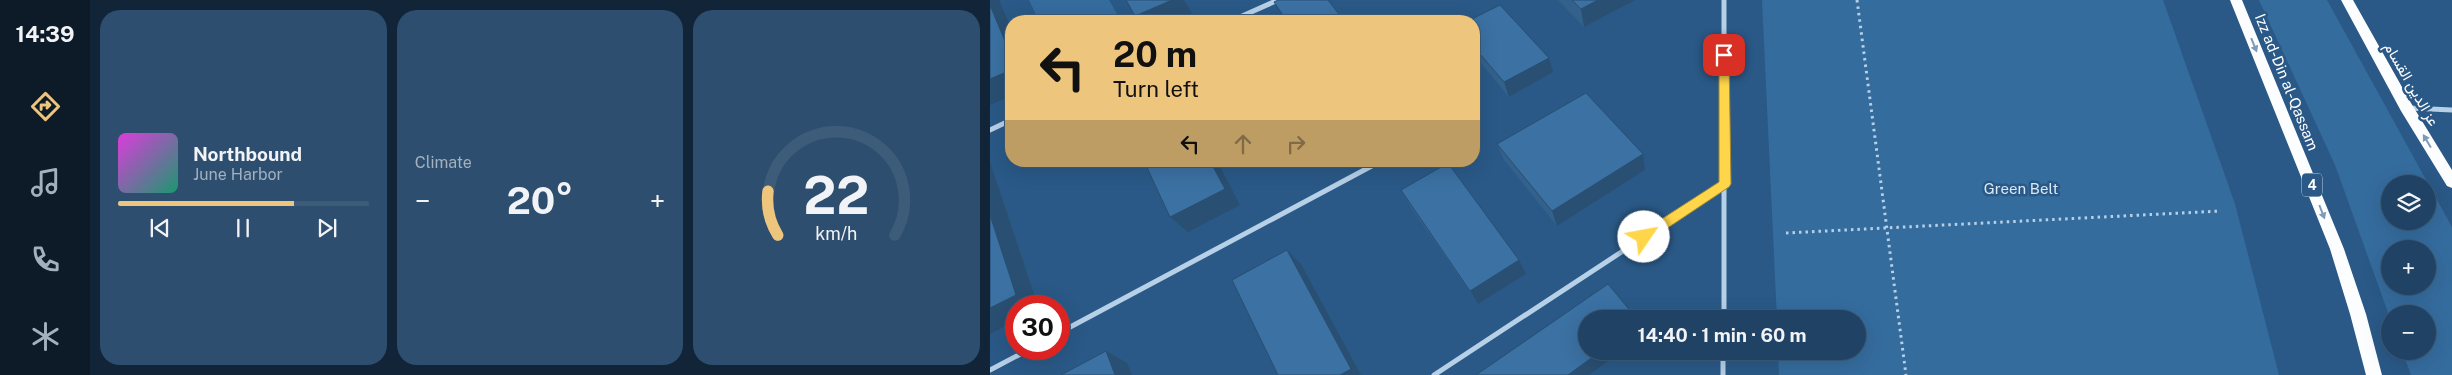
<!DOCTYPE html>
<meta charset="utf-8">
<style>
body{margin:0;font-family:"Public Sans",Vazirmatn,sans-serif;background:#2d4e6e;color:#f1f3f6;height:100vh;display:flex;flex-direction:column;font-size:19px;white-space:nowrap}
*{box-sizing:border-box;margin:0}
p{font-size:16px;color:#a2b0bf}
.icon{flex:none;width:28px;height:28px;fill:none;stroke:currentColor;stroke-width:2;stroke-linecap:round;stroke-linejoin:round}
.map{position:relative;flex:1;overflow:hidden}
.sheet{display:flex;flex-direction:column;gap:10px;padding:10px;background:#122538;width:900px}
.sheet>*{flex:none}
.top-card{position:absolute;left:15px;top:15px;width:475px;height:152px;border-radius:20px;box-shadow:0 5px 20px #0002,0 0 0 1px #3d5c79;background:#eec57d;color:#111;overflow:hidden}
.tools{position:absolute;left:1391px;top:175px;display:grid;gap:10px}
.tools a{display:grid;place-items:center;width:55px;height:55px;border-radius:50%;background:#204365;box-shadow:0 5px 20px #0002,0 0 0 1px #3d5c79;font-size:25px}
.speed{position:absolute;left:15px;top:295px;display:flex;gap:10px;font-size:25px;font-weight:700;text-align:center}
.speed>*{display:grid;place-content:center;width:65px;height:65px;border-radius:50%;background:#204365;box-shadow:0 5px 20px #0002,0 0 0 1px #3d5c79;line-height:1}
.speed .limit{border:8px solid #d22;background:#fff;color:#111}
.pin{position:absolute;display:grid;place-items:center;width:42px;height:42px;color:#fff;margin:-21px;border-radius:10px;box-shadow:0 2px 8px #0006}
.me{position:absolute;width:55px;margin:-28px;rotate:57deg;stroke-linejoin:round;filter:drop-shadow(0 0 4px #0008)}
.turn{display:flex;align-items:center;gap:18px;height:105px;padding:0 25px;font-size:22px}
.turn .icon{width:65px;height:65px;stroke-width:2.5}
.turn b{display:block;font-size:35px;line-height:42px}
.lanes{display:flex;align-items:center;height:48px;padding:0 25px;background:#0003;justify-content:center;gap:25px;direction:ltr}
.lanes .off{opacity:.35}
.big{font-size:38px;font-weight:700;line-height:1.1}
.sheet .card{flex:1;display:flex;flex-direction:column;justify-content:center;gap:8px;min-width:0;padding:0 18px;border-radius:20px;background:#2d4e6e}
.sheet .dial{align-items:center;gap:0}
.dial svg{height:130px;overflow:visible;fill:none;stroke:#3d5c79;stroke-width:7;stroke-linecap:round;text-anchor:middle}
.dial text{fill:#f1f3f6;stroke:none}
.song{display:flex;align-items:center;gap:15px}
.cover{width:60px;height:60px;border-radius:8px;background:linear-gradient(135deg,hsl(300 70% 55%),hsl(160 70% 35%))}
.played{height:5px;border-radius:2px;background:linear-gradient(90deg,#eec57d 70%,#3d5c79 70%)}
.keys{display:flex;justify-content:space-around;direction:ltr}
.heat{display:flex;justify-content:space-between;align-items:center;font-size:28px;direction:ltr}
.sheet .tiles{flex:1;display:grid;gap:10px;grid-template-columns:repeat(3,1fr)}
.trip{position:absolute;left:588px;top:310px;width:288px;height:50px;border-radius:25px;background:#204365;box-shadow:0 5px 20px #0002,0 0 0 1px #3d5c79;font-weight:700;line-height:50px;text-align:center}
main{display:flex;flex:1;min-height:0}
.tabs{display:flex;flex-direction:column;width:90px;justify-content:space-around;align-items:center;background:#0d1b28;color:#a2b0bf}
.tabs .icon{width:35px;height:35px}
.tabs .selected{color:#eec57d}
.tabs b{font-size:22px;color:#f1f3f6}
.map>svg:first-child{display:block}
.green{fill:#356c9e;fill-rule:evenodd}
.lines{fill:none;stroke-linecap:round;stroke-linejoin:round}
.path{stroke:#b6d0e8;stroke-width:3;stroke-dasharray:2.5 4;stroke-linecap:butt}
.minor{stroke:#b6d0e8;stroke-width:5}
.trunk{fill:#fcfdfe;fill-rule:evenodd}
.wall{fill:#33618c}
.shaded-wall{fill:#294f72}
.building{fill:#3b71a3;stroke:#294f72}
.oneway{fill:#7e9bb7}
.route{fill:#ffd54a;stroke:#a68a30}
.labels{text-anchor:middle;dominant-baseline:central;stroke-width:5;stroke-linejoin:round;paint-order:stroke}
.shield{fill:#2a5987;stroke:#bfcddb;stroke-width:1}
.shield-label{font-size:14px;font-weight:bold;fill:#fff}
.street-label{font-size:15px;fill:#fff;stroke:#2a5987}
.park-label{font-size:15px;fill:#d9e9f6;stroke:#2a5987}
</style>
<main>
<nav class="tabs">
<b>14:39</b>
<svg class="icon selected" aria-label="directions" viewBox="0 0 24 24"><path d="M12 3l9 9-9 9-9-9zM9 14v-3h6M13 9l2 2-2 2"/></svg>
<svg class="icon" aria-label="music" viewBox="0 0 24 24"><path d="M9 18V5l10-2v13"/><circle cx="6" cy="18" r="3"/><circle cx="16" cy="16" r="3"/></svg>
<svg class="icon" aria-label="phone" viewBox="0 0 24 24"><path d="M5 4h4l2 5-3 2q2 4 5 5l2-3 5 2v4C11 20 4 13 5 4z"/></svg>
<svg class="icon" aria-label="climate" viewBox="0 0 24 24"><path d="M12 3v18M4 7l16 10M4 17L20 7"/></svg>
</nav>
<section class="sheet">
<div class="tiles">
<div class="card">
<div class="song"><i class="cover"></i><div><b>Northbound</b><p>June Harbor</p></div></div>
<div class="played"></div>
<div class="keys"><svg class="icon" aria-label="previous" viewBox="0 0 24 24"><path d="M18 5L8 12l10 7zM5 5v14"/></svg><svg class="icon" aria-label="pause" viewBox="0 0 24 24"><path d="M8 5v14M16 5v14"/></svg><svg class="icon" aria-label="next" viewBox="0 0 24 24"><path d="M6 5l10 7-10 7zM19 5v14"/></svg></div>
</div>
<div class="card"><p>Climate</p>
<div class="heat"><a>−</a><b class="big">20°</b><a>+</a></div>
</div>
<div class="card dial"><svg viewBox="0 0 100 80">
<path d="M14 69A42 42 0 1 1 86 69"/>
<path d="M14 69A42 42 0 0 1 8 42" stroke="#eec57d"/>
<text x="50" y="56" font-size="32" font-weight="700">22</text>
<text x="50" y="72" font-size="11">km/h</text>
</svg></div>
</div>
</section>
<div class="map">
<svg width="1462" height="375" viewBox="0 0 1462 375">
<rect width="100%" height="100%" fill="#2a5987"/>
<g class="green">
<path d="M39,0H119L131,21H49Z"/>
<path d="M772,0H1173L1245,204L1289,375H789L788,351H866V319H787Z"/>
<path d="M1269,0H1337L1462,227V375H1421L1412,351H1438V314H1400V318L1345,165ZM1400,184H1438V221H1400ZM1400,249H1438V286H1400Z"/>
</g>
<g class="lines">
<g class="path">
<path d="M867,0L916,375"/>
<path d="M796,233L1231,211"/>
</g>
<g class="minor">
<path d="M734,0V319"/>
<path d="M241,21L288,0"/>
<path d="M1419,108L1462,110"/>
<path d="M0,130L21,120"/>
<path d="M69,333L391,161"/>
<path d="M733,351V375"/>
<path d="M0,370L40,349"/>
<path d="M444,375L735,184"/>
</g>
<g class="trunk">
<path d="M1240,0H1252L1354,249L1376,314L1392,375H1376L1360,314L1340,249Z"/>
<path d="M1351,0H1363L1421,103L1462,170V188L1457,186L1411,111Z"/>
</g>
</g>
<g class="wall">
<path d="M568,0H645L594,27Z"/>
<path d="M484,21L563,72L519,97L484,55Z"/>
<path d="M507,144L655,170L567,226L514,160Z"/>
<path d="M411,190L536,274L488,304L420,206Z"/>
</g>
<g class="shaded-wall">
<path d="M0,0H9L21,28V56L0,5Z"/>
<path d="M182,0H194L203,15L190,21H149L145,16Z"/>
<path d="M608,0H645L594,27L591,9Z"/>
<path d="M559,58L563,72L519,97L514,82Z"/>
<path d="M21,70V96L0,105V79Z"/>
<path d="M653,154L655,170L567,226L562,211Z"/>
<path d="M220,161H227L250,205L198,232L180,217Z"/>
<path d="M0,162L48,306H26V320L0,334Z"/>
<path d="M297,250L311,264L371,375H350Z"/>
<path d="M529,260L536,274L488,304L480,291Z"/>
<path d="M116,351L137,363L142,375H125Z"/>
<path d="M611,351H632L599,375H578Z"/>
</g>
<g class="building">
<path d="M136,0H182L145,16Z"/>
<path d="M288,0H338L354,21H297L284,2Z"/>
<path d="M582,0H608L591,9Z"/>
<path d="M0,5L21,56V70L0,79Z"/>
<path d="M510,5L559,58L514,82L484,47V21H478Z"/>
<path d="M596,93L653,154L562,211L507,144Z"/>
<path d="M154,161H220L235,189L180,217Z"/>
<path d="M458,163L529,260L480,291L411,190Z"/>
<path d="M0,215L26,295L0,308Z"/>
<path d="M297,250L361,369L350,375H288L242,280Z"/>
<path d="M618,284L647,319H596V351H611L578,375H486Z"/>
<path d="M116,351L125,375H71Z"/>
</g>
<defs><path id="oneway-solid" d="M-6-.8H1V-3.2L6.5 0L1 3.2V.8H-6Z" transform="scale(1.25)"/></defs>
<g class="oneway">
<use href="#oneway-solid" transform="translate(1264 45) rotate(68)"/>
<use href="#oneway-solid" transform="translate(1437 141) rotate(-121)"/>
<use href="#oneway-solid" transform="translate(1332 212) rotate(69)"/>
</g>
<path class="route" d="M734,51L739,55L741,184L739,187L658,241H650L648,237L650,233L729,182V55Z"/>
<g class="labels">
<rect class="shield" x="1312" y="173.5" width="20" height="23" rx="4"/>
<g class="shield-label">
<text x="1322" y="185">4</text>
</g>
<g class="street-label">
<text transform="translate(1297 82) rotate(68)">Izz ad-Din al-Qassam</text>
<text transform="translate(1422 84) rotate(60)">عز الدين القسام</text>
</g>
<g class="park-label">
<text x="1031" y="188">Green Belt</text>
</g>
</g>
</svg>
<div class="tools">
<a><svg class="icon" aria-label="layers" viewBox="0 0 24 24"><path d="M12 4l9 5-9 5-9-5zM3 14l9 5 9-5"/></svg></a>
<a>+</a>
<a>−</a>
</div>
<div class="speed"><div class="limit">30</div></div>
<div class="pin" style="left:734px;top:55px;background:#d93025"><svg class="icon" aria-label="arrive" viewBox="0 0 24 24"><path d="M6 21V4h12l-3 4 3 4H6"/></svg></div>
<svg class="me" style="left:654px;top:237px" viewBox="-20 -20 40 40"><circle r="19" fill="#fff"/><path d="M0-13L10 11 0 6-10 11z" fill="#ffd54a"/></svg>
<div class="trip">14:40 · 1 min · 60 m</div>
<div class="top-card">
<div class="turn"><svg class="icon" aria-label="left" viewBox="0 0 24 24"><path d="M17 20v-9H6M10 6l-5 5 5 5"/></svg><div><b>20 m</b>Turn left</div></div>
<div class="lanes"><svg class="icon" aria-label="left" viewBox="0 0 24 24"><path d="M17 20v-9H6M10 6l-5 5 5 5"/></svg><svg class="icon off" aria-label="ahead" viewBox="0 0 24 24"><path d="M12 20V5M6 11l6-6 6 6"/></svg><svg class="icon off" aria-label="right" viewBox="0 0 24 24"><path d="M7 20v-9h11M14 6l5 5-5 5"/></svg></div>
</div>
</div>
</main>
